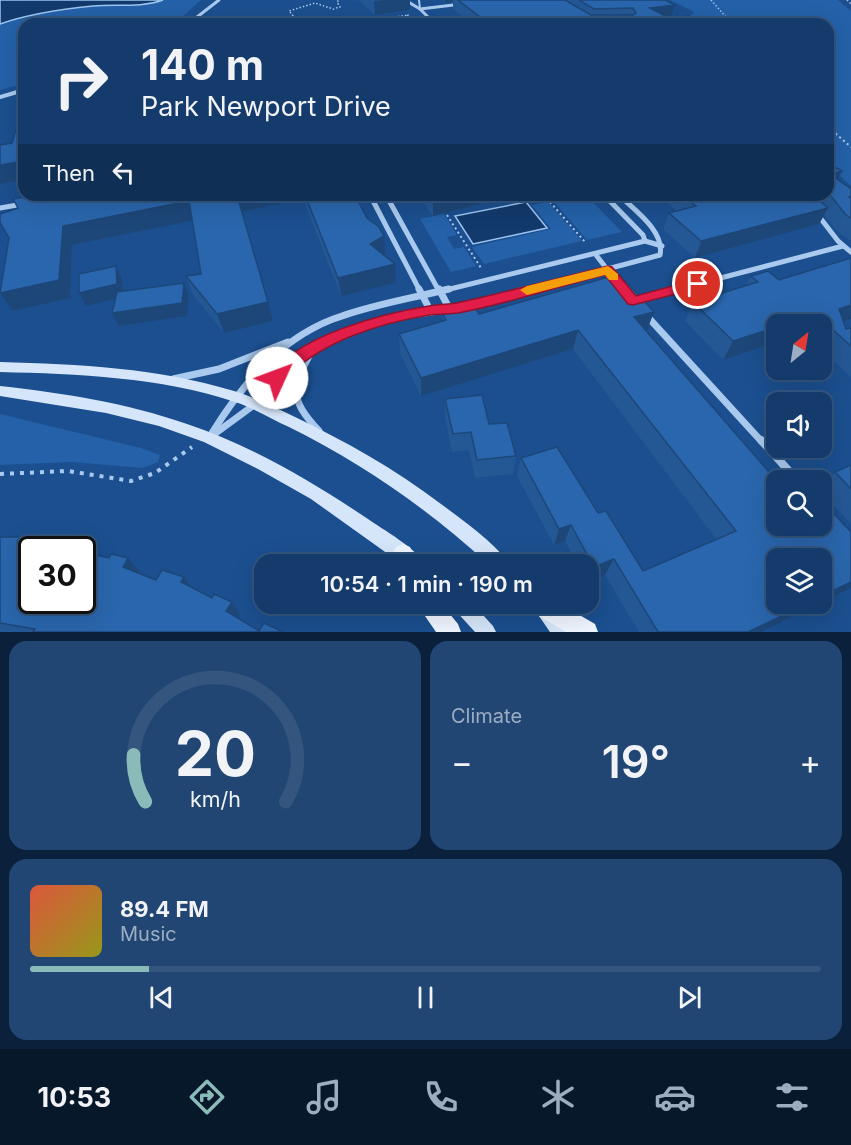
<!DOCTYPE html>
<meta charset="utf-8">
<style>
body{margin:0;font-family:Inter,sans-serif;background:#214673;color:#f1f3f6;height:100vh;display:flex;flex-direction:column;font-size:22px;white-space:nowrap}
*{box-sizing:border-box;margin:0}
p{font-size:20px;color:#9dadc1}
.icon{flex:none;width:33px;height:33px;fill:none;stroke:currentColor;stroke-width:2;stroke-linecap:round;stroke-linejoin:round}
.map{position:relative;height:632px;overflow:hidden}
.side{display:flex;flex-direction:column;gap:9px;padding:9px;background:#0b203b;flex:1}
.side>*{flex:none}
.banner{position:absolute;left:18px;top:18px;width:816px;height:183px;border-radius:18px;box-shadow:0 6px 24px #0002,0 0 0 2px #33557e;background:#143b6b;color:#f1f3f6;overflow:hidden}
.needle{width:39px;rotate:30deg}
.buttons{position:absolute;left:766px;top:314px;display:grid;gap:12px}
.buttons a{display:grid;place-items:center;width:66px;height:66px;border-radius:12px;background:#143b6b;box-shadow:0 6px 24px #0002,0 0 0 2px #33557e;font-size:30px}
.speed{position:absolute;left:18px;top:536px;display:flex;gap:12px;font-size:30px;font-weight:700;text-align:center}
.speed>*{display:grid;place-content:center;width:78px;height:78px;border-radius:50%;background:#143b6b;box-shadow:0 6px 24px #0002,0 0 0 2px #33557e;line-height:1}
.speed .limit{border:3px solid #111;border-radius:9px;background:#fff;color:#111}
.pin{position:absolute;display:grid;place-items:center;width:51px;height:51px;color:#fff;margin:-26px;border:3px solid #fff;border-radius:50%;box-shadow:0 2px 6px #0007}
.me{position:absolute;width:66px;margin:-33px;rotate:47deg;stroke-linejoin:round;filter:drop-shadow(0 0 4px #0008)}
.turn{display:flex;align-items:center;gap:21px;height:126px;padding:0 24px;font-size:27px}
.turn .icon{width:78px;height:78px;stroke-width:2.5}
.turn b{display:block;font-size:42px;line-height:51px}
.then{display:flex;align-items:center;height:57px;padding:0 24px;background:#0003;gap:12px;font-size:22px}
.big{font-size:45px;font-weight:600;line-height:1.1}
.side .widget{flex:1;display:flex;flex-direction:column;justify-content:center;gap:9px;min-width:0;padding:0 21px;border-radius:18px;background:#214673}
.side .dial{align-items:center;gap:0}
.dial svg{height:156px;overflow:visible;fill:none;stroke:#33557e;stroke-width:7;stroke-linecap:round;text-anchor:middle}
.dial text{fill:#f1f3f6;stroke:none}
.song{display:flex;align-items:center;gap:18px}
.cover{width:72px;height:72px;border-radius:9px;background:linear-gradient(135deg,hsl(10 70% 55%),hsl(60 70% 35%))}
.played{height:6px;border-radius:3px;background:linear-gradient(90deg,#8bbbb9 15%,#33557e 15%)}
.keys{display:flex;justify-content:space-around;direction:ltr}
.heat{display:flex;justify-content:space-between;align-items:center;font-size:33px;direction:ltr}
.side .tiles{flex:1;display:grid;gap:9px;grid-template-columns:1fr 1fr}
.widget:last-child{grid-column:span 2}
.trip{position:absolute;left:254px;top:554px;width:345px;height:60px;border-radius:18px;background:#143b6b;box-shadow:0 6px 24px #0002,0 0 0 2px #33557e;font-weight:600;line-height:60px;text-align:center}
.tabs{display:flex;height:96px;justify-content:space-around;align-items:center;background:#08182b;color:#9dadc1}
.tabs .icon{width:42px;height:42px}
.tabs .on{color:#8bbbb9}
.tabs b{font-size:27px;color:#f1f3f6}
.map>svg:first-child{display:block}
.green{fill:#2461a8}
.water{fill:#123a6d;stroke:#9cc4f0;stroke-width:1.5}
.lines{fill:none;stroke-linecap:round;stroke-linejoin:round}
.path-far2{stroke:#a9c9ee;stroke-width:1.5;stroke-dasharray:1.5 2;stroke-linecap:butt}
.path-far1{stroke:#a9c9ee;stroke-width:2;stroke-dasharray:2 3;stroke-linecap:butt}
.path{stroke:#a9c9ee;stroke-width:4;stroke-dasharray:4 6;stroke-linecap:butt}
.lane{stroke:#a9c9ee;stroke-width:2}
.street-far4{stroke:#a9c9ee;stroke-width:3}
.street-far3{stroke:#a9c9ee;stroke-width:4}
.street-far2{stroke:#a9c9ee;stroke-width:5}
.street-far1{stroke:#a9c9ee;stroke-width:7}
.street{stroke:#a9c9ee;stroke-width:8}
.secondary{fill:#d6e6fa;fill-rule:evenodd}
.primary{fill:#f0f6ff;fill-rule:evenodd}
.wall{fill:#245895}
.shaded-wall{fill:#1d4779}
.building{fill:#2a66ad;stroke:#1d4779;stroke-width:1.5}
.route{fill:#e11d48;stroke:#92132f;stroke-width:1.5}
.slow{fill:#f59e0b}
</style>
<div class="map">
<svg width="851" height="632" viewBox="0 0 851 632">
<rect width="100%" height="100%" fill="#1b4f8f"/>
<g class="green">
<path d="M163,0H201L182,17L169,24H24V84L0,90V24C28,14 63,9 93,6C116,4 141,8 163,0Z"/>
<path d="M670,0H838L851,11V186L828,165V24H682L694,12Z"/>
<path d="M548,195H586L622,232L587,240Z"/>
<path d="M548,202L582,241L484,264L472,247L551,229L532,205Z"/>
<path d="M444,214L457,235L447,237L454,249L464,247L476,266L451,272L420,219Z"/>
<path d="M0,414L141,448L160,455L158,462L143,468L72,462L0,465Z"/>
</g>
<g class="water">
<path d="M0,0H163C141,8 116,4 93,6C63,9 28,14 0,24Z"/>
<path d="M526,202L547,228L473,244L455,216Z"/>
</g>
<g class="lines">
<g class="path-far2">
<path d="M711,0L726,17L725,24"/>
<path d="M847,0L851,4"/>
<path d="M336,8L340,7L337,2L339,0"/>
<path d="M407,15L415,24"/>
<path d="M397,22L405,16"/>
<path d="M300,24L289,11L315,3L336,10"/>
<path d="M346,24L409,15"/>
</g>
<g class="path-far1">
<path d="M828,127L851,147"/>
<path d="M550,202L586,243"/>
<path d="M447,215L481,268"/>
</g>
<path class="path" d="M0,474L68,471L131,481L155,473L192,447"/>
<path class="lane" d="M419,0L420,9"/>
<g class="street-far4">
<path d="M405,0L420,9L435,24"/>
<path d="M420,9L462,4"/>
<path d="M188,24L219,0"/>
</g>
<path class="street-far3" d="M0,97L24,90"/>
<g class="street-far2">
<path d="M370,195L420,291"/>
<path d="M386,195L439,291"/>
<path d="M0,208L23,204"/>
<path d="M818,215L838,241L851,252"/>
<path d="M645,241L662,246"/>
<path d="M596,255L617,282"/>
<path d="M442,291L645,241L643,235L604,195"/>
<path d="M524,291L660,255C665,231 634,210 619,195"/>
<path d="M671,291L843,246"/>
</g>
<g class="street-far1">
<path d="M419,289L430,310"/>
<path d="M439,289L449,308"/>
<path d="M636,300L677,289"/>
<path d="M646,315L762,442"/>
<path d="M312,350C293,387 287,397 319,431"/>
<path d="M173,379L219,369L288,342"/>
<path d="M212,433C243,383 284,334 342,316C376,304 413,298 449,289"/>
<path d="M209,438L254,405L290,364L328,340L392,318L458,308L529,289"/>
</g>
<path class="street" d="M761,440L797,480"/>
<g class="secondary">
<path d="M0,362C79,364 158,368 234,391C255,397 273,407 293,416C345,441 395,469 441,504C457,516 501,547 508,564H488C428,509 362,463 289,427C271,419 254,408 235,402C160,377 78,374 0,372Z"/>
<path d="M0,386C63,393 127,403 187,424C252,446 311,481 368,519C382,529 418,549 424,564H402L311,499L258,469L204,442L159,426L106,413L0,396Z"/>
<path d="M451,603H472L493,626L496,632H475L454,609Z"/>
<path d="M530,603H550L568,626L571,632H550Z"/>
</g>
<g class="primary">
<path d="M403,544L410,547L418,564H396L393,554L396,547Z"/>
<path d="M416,603H441L458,624L461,632H436Z"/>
<path d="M529,603H559L595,624L598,632H566L532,612Z"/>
</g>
</g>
<g class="wall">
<path d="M358,0H410V10L375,15Z"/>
<path d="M442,0H665L675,5L671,17L668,18L667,24H472L453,9V2H445Z"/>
<path d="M828,163L842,171L838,180L851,189V241L837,231L824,215L819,224L695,258L663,229L669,213L677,211L658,195H732L735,197L745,195H828Z"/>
<path d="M37,195H71L73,199L96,195H355L385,255L395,264L396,283L341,296L303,199L242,212L273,321L224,333L193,295L186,276L201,274L192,220L72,245L70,298L13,311L17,208Z"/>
<path d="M418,195H517L433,216Z"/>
<path d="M851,258V320L844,322L846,329L851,328V377L822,351V324H777V342L723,360L685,321L693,302L746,286L751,276L779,280Z"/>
<path d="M654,312L646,331L851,588L822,602V558L777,603H820L761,632H639L605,575L588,582V564H577L565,541L554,545L517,476L521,458L598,513L643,571L717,540L573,349L421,396L400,353L399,334L442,322L443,314Z"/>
<path d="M445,399L489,424L516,456L513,474L475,478L469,450L452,452L445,417Z"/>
<path d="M851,465V524L822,493V486L835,472Z"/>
<path d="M0,537L27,543L92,554L140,572V574L156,580L184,577L191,587L240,615L238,618L259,631L283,632H0Z"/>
</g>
<g class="shaded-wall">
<path d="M384,0H410V10L375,15L374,1Z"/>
<rect x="445" y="0" width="8" height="2"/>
<path d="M675,5L671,17L647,20L650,8Z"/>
<path d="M669,18L667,24H657L658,19Z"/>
<path d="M24,161V180L0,184V165Z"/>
<path d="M842,171L834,187L830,174Z"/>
<path d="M68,195H71L77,207L68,200Z"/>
<path d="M237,195H302L303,199L241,212Z"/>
<path d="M433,195H517L433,216Z"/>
<path d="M189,201L195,220L72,245L70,298L13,311L0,293L63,226Z"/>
<path d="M828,208L819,224L695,258L701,241Z"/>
<path d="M384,236L385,255L371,262L370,244Z"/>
<path d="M395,264L396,283L341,296L338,278Z"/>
<path d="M116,266L122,279L123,297L86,306L79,293Z"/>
<path d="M184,283L189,296L187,316L119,326L112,313Z"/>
<path d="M268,302L273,321L224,333L217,314Z"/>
<path d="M851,305V319L829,327L839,309Z"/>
<path d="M654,312L647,330L628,336L634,317Z"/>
<path d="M815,314L809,324H786Z"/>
<path d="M777,327V342L723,360L733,341Z"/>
<path d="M578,330L573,349L421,396V378Z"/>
<path d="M571,525L565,541L554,545L559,529Z"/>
<path d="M20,537L32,549L17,542Z"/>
<path d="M80,542L94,557L82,558V549H76Z"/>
<path d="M128,558L140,572L135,582L123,567Z"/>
<path d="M614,559L605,575L588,582V580L594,567Z"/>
<path d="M184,577L194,591L181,582Z"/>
<path d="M851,582V588L822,602V596Z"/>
<path d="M232,602L240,615L235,624L226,611Z"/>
<path d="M808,603H820L761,632H748Z"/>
</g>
<g class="building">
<path d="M458,0H565L591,15H633L636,13L633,8L594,9L579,0H665L675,5L650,8L669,18L658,19L665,24H616L611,21L609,24H489Z"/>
<path d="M22,108H24V161L0,165V145L12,143Z"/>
<path d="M828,163L842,171L830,174L851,189V196L849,197L851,198V218L846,215L831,196L828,194Z"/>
<path d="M37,195H68V200L96,195H237L268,302L217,314L186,276L201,274L189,201L63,226L59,280L0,293L9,238L0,222V214L18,208L13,199Z"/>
<path d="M305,195H355L367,218L379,227L384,236L370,244L395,264L338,278Z"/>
<path d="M682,195H732L735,197L745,195H813L828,208L701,241L669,213L696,206Z"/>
<path d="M851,258V305L839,309L846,329L851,328V346L815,314L786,324H777V327L733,341L693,302L758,282L751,276L768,271L779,280Z"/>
<path d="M116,266L117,284L79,293V274Z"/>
<path d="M619,274L654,312L634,317L777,481V525H822V501L851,532V582L822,596V558H777V603H808L748,632H658L614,559L594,567L571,525L559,529L521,458L557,447L598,513L606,511L643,571L736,531L578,330L421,378L399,334L446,320L443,314L474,306L479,314Z"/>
<path d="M184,283L182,303L112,313L117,292Z"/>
<path d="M482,395L489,424L507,423L516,456L477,460L471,432L453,434L445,399Z"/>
<path d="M851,465V489L835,472Z"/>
<path d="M0,537H20L17,542L57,547L61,540H66L80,542L76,549H32V600H82V552L109,558L111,554L128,558L123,567L156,580L162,570L184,577L181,582L212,598L214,594L232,602L226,611L259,631L264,623L283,632H33L35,629L0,623Z"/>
</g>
<path class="route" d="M608,266L612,267L636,296L698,279L705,284L703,287L633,305L628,304L605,275C556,287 507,304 458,313C449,314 439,314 430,315C380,323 317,342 283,382H272L270,378C292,336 385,313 429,306C439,304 450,305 461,302C510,291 559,278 608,266Z"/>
<path class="slow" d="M608,266L618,274V280H609L605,275L527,295L520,290L527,286Z"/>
</svg>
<div class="buttons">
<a><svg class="needle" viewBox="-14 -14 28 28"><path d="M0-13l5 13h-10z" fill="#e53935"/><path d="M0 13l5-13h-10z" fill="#9dadc1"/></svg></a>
<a><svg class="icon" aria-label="sound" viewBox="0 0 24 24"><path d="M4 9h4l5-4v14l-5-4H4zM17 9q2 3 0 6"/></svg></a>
<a><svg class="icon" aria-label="search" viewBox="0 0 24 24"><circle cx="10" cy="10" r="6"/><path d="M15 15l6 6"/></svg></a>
<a><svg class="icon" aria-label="layers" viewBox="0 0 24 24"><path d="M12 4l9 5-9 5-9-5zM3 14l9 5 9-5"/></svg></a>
</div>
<div class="speed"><div class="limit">30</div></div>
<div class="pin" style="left:698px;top:284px;background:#d93025"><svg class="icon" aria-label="arrive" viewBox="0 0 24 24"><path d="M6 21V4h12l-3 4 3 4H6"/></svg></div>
<svg class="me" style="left:277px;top:378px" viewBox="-20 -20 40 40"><circle r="19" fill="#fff"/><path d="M0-13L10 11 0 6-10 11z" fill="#e11d48"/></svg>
<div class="trip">10:54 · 1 min · 190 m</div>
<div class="banner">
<div class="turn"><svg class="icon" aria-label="right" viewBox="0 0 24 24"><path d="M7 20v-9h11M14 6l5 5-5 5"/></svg><div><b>140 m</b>Park Newport Drive</div></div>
<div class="then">Then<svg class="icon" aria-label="left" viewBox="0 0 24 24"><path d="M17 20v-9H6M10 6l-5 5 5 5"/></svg></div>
</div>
</div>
<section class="side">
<div class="tiles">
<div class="widget dial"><svg viewBox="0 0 100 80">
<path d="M14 69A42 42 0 1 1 86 69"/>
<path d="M14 69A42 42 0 0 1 8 45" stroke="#8bbbb9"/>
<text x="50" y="56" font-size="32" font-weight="700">20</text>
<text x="50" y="72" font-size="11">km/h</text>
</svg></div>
<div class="widget"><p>Climate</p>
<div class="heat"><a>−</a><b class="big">19°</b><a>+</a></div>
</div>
<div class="widget">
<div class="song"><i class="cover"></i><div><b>89.4 FM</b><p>Music</p></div></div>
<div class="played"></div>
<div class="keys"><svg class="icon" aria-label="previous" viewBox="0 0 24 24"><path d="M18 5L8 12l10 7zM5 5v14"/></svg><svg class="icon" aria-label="pause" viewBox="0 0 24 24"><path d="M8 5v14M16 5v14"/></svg><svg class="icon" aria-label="next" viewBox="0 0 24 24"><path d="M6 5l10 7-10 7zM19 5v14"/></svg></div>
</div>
</div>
</section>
<nav class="tabs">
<b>10:53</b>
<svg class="icon on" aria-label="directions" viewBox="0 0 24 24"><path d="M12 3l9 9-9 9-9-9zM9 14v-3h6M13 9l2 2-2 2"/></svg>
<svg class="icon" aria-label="music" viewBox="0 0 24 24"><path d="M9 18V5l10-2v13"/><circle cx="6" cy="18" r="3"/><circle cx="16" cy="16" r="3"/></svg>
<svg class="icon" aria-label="phone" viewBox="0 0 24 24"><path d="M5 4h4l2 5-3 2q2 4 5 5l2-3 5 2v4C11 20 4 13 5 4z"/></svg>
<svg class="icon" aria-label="climate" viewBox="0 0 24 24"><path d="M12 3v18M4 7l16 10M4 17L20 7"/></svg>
<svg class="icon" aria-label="car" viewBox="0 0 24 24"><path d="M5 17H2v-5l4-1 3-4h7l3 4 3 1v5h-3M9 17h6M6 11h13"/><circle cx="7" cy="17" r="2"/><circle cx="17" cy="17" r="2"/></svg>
<svg class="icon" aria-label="filters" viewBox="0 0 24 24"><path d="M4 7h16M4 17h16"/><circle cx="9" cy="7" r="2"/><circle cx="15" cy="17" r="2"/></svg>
</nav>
